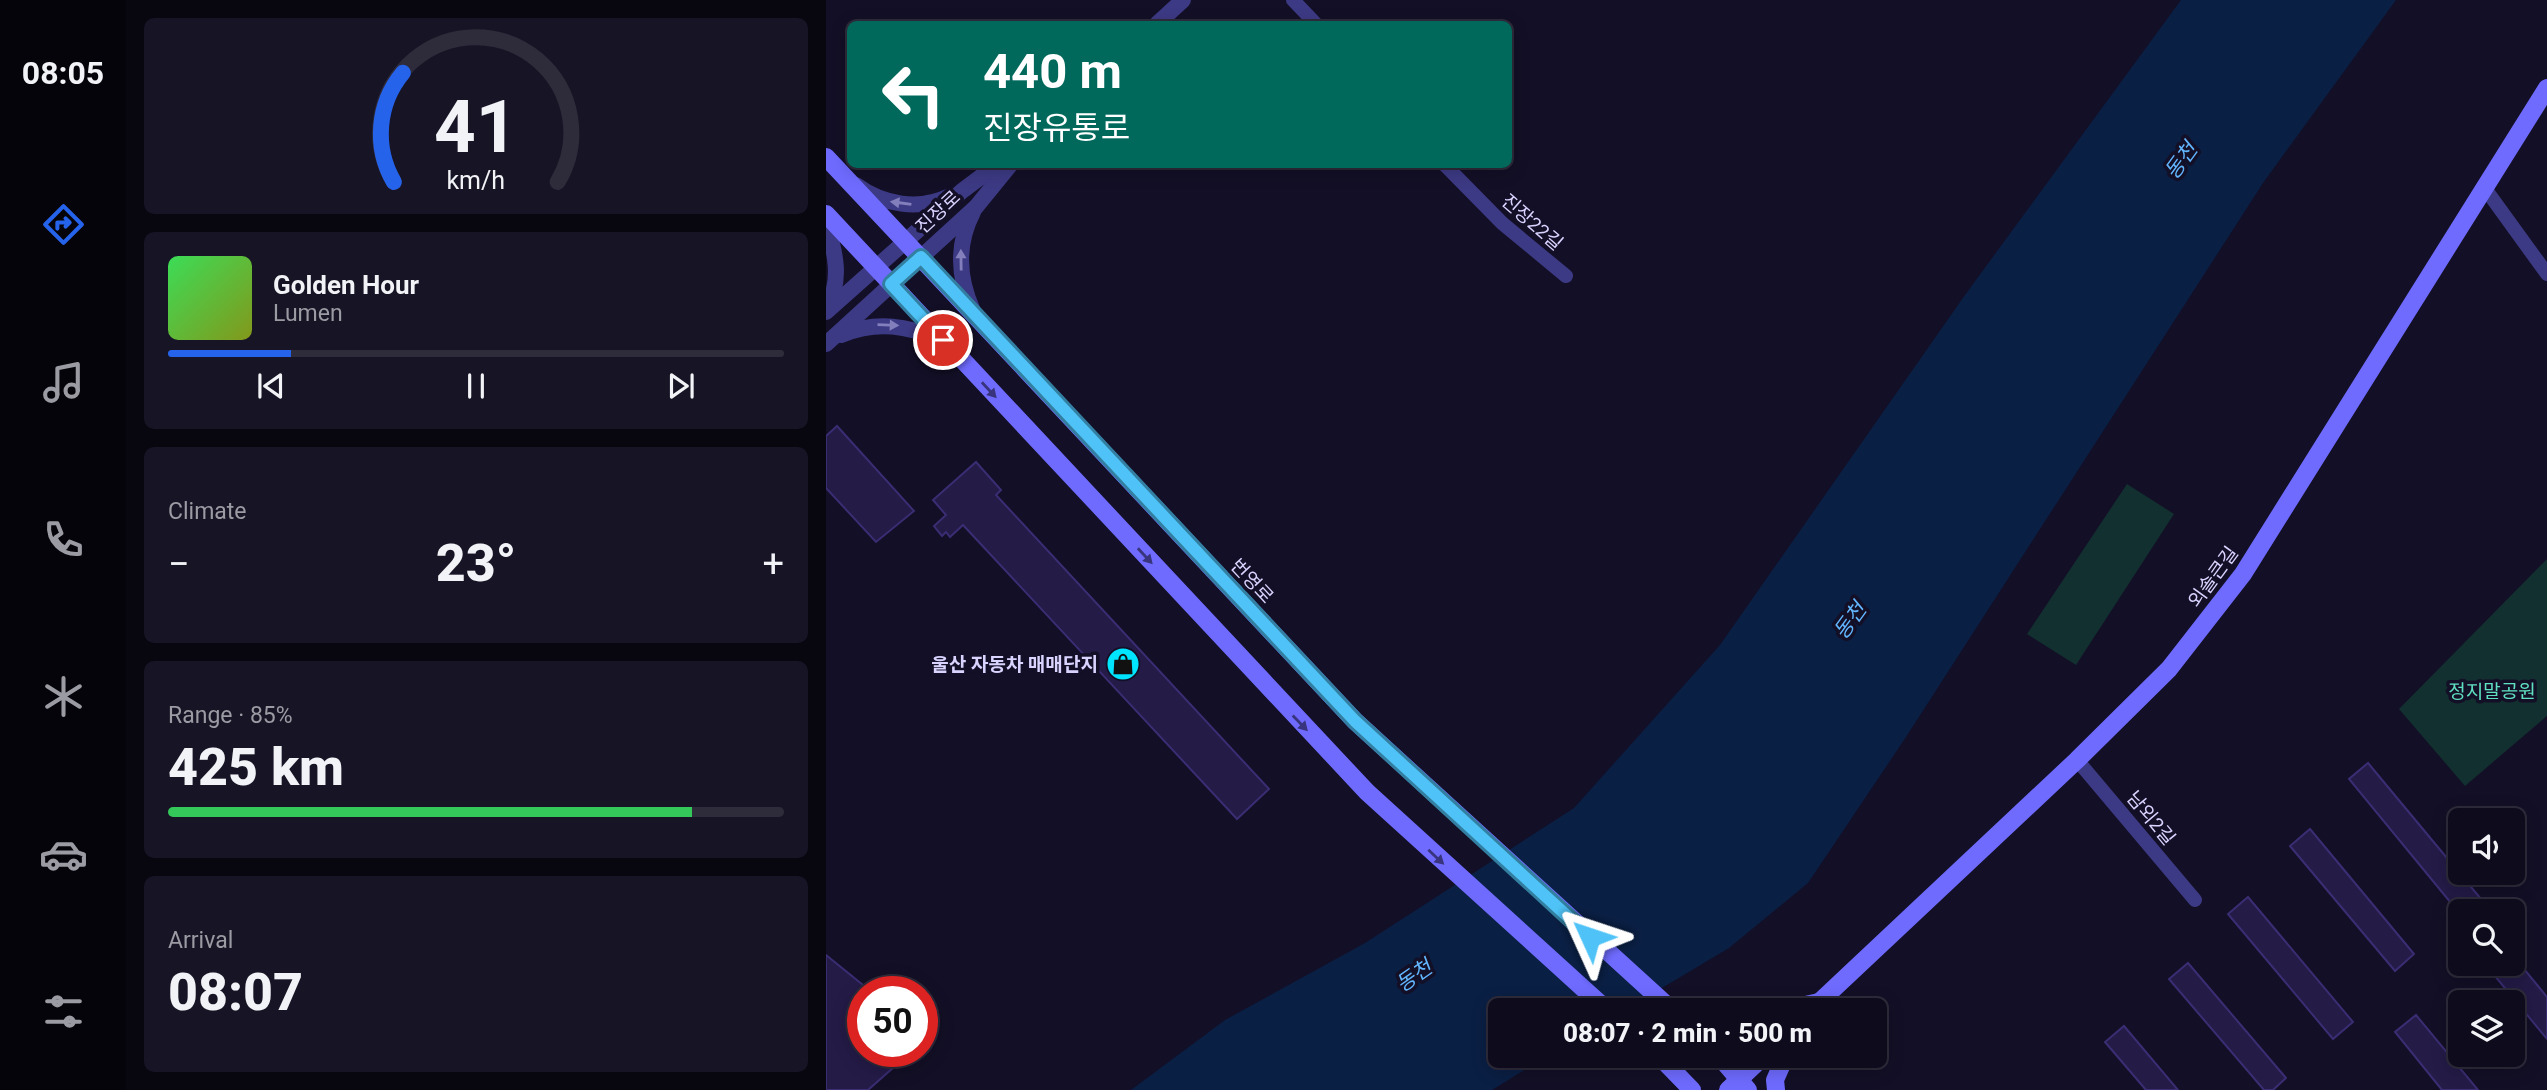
<!DOCTYPE html>
<meta charset="utf-8">
<style>
body{margin:0;font-family:Roboto,"Noto Sans KR",sans-serif;background:#171425;color:#f1f3f6;height:100vh;display:flex;flex-direction:column;font-size:26px;white-space:nowrap}
*{box-sizing:border-box;margin:0}
p{font-size:23px;color:#9b9ba3}
.icon{flex:none;width:38px;height:38px;fill:none;stroke:currentColor;stroke-width:2;stroke-linecap:round;stroke-linejoin:round}
.map{position:relative;flex:1;overflow:hidden}
.drawer{display:flex;flex-direction:column;gap:18px;padding:18px;background:#08060f;width:700px}
.drawer>*{flex:none}
.banner{position:absolute;left:21px;top:21px;width:665px;height:147px;border-radius:10px;box-shadow:0 4px 18px #0003,0 0 0 2px #2e2b3b;background:#00695c;color:#fff;overflow:hidden}
.tools{position:absolute;left:1622px;top:808px;display:grid;gap:14px}
.tools a{display:grid;place-items:center;width:77px;height:77px;border-radius:10px;background:#0e0b1c;box-shadow:0 4px 18px #0003,0 0 0 2px #2e2b3b;font-size:35px}
.speed{position:absolute;left:21px;top:976px;display:flex;gap:14px;font-size:35px;font-weight:700;text-align:center}
.speed>*{display:grid;place-content:center;width:91px;height:91px;border-radius:50%;background:#0e0b1c;box-shadow:0 4px 18px #0003,0 0 0 2px #2e2b3b;line-height:1}
.speed .limit{border:10px solid #d22;background:#fff;color:#111}
.pin{position:absolute;display:grid;place-items:center;width:60px;height:60px;color:#fff;margin:-30px;border:4px solid #fff;border-radius:50%;box-shadow:0 2px 7px #0007}
.me{position:absolute;width:77px;margin:-38px;rotate:312deg;stroke-linejoin:round;filter:drop-shadow(0 0 5px #0008)}
.turn{display:flex;align-items:center;gap:24px;height:147px;padding:0 21px;font-size:32px}
.turn .icon{width:91px;height:91px;stroke-width:2.5}
.turn b{display:block;font-size:49px;line-height:60px}
.big{font-size:52px;font-weight:800;line-height:1.1}
.drawer .tile{flex:1;display:flex;flex-direction:column;justify-content:center;gap:10px;min-width:0;padding:0 24px;border-radius:10px;background:#171425}
.drawer .dial{align-items:center;gap:0}
.dial svg{height:182px;overflow:visible;fill:none;stroke:#2e2b3b;stroke-width:7;stroke-linecap:round;text-anchor:middle}
.dial text{fill:#f1f3f6;stroke:none}
.song{display:flex;align-items:center;gap:21px}
.cover{width:84px;height:84px;border-radius:10px;background:linear-gradient(135deg,hsl(130 70% 55%),hsl(70 70% 35%))}
.played{height:7px;border-radius:4px;background:linear-gradient(90deg,#2563eb 20%,#2e2b3b 20%)}
.keys{display:flex;justify-content:space-around;direction:ltr}
.heat{display:flex;justify-content:space-between;align-items:center;font-size:38px;direction:ltr}
.charge{height:10px;border-radius:5px;background:linear-gradient(90deg,#34c759 85%,#2e2b3b 0)}
.trip{position:absolute;left:662px;top:998px;width:399px;height:70px;border-radius:10px;background:#0e0b1c;box-shadow:0 4px 18px #0003,0 0 0 2px #2e2b3b;font-weight:800;line-height:70px;text-align:center}
main{display:flex;flex:1;min-height:0}
.tab-bar{display:flex;flex-direction:column;width:126px;justify-content:space-around;align-items:center;background:#06040b;color:#9b9ba3}
.tab-bar .icon{width:49px;height:49px}
.tab-bar .on{color:#2563eb}
.tab-bar b{font-size:32px;color:#f1f3f6}
.map>svg:first-child{display:block}
.green{fill:#12302f}
.water{fill:#0a1f44}
.building{fill:#241b47;stroke:#3b2d73;stroke-width:2}
.lines{fill:none;stroke-linecap:round;stroke-linejoin:round}
.minor{stroke:#3d3a85;stroke-width:14}
.tertiary{stroke:#3d3a85;stroke-width:16}
.secondary{stroke:#6f6bff;stroke-width:18}
.oneway{fill:#837fbc}
.oneway2{fill:#38347d}
.route-casing{stroke:#337fa1;stroke-width:18}
.route{stroke:#4fc3f7;stroke-width:12}
.labels{text-anchor:middle;dominant-baseline:central;stroke-width:7;stroke-linejoin:round;paint-order:stroke}
.street-label{font-size:19px;fill:#d9d4ff;stroke:#130f26}
.poi-label{font-size:19px;font-weight:bold;fill:#d9d4ff;stroke:#130f26;text-anchor:end}
.park-label{font-size:19px;fill:#5fe0c0;stroke:#130f26}
.water-label{font-size:21px;font-style:italic;fill:#62b6ff;stroke:#130f26}
</style>
<main>
<nav class="tab-bar">
<b>08:05</b>
<svg class="icon on" aria-label="directions" viewBox="0 0 24 24"><path d="M12 3l9 9-9 9-9-9zM9 14v-3h6M13 9l2 2-2 2"/></svg>
<svg class="icon" aria-label="music" viewBox="0 0 24 24"><path d="M9 18V5l10-2v13"/><circle cx="6" cy="18" r="3"/><circle cx="16" cy="16" r="3"/></svg>
<svg class="icon" aria-label="phone" viewBox="0 0 24 24"><path d="M5 4h4l2 5-3 2q2 4 5 5l2-3 5 2v4C11 20 4 13 5 4z"/></svg>
<svg class="icon" aria-label="climate" viewBox="0 0 24 24"><path d="M12 3v18M4 7l16 10M4 17L20 7"/></svg>
<svg class="icon" aria-label="car" viewBox="0 0 24 24"><path d="M5 17H2v-5l4-1 3-4h7l3 4 3 1v5h-3M9 17h6M6 11h13"/><circle cx="7" cy="17" r="2"/><circle cx="17" cy="17" r="2"/></svg>
<svg class="icon" aria-label="filters" viewBox="0 0 24 24"><path d="M4 7h16M4 17h16"/><circle cx="9" cy="7" r="2"/><circle cx="15" cy="17" r="2"/></svg>
</nav>
<section class="drawer">
<div class="tile dial"><svg viewBox="0 0 100 80">
<path d="M14 69A42 42 0 1 1 86 69"/>
<path d="M14 69A42 42 0 0 1 18 21" stroke="#2563eb"/>
<text x="50" y="56" font-size="32" font-weight="700">41</text>
<text x="50" y="72" font-size="11">km/h</text>
</svg></div>
<div class="tile">
<div class="song"><i class="cover"></i><div><b>Golden Hour</b><p>Lumen</p></div></div>
<div class="played"></div>
<div class="keys"><svg class="icon" aria-label="previous" viewBox="0 0 24 24"><path d="M18 5L8 12l10 7zM5 5v14"/></svg><svg class="icon" aria-label="pause" viewBox="0 0 24 24"><path d="M8 5v14M16 5v14"/></svg><svg class="icon" aria-label="next" viewBox="0 0 24 24"><path d="M6 5l10 7-10 7zM19 5v14"/></svg></div>
</div>
<div class="tile"><p>Climate</p>
<div class="heat"><a>−</a><b class="big">23°</b><a>+</a></div>
</div>
<div class="tile"><p>Range · 85%</p><b class="big">425 km</b><div class="charge"></div></div>
<div class="tile"><p>Arrival</p><b class="big">08:07</b></div>
</section>
<div class="map">
<svg width="1721" height="1090" viewBox="0 0 1721 1090">
<rect width="100%" height="100%" fill="#130f26"/>
<g class="green">
<path d="M1301,484L1348,514L1250,665L1201,634Z"/>
<path d="M1721,559V716L1639,786L1573,709Z"/>
</g>
<path class="water" d="M1355,0H1570L1437,183L1080,737L982,883L903,948L799,1010H674V1055H723L666,1090H305L399,1020L539,943L748,808L894,645L1139,295Z"/>
<g class="building">
<path d="M11,426L88,511L50,542L0,488V436Z"/>
<path d="M150,462L175,490L170,495L443,789L411,819L137,525L124,537L120,532L116,536L108,526L120,515L107,500Z"/>
<path d="M1542,763L1655,899L1640,912L1634,914L1523,779Z"/>
<path d="M1484,829L1588,954L1569,971L1464,846Z"/>
<path d="M1422,897L1527,1022L1507,1039L1402,914Z"/>
<path d="M0,955L37,985V1052H85L42,1090H0Z"/>
<path d="M1362,963L1460,1078L1447,1090H1438L1343,979Z"/>
<path d="M1659,964H1694L1721,997V1039Z"/>
<path d="M1590,1015L1652,1090H1616L1569,1032Z"/>
<path d="M1298,1026L1352,1090H1320L1279,1042Z"/>
</g>
<g class="lines">
<g class="minor">
<path d="M467,0L490,24"/>
<path d="M618,164L676,223L740,276"/>
<path d="M1658,187L1721,274"/>
<path d="M1251,760L1369,900"/>
</g>
<g class="tertiary">
<path d="M331,24L357,0"/>
<path d="M30,185C57,205 93,211 124,196"/>
<path d="M147,212C130,245 132,278 147,311"/>
<path d="M0,223C9,250 17,282 0,308"/>
<path d="M0,312L136,191L172,164"/>
<path d="M15,335C52,320 81,326 117,340"/>
<path d="M0,344L150,207L185,164"/>
</g>
<g class="secondary">
<path d="M0,157L529,721L846,1010"/>
<path d="M0,214L541,792L781,1010"/>
<path d="M957,1010L993,1002"/>
<path d="M985,1010L1251,760L1343,669L1417,574L1721,88"/>
<path d="M832,1055L866,1090"/>
<path d="M892,1055L922,1090"/>
<path d="M902,1090L939,1055"/>
<path d="M950,1090L949,1080L960,1055"/>
</g>
</g>
<defs><path id="oneway-solid" d="M-6-.8H1V-3.2L6.5 0L1 3.2V.8H-6Z" transform="scale(1.75)"/></defs>
<g class="oneway">
<use href="#oneway-solid" transform="translate(75 203) rotate(-172)"/>
<use href="#oneway-solid" transform="translate(135 260) rotate(-91)"/>
<use href="#oneway-solid" transform="translate(62 325) rotate(2)"/>
</g>
<g class="oneway2">
<use href="#oneway-solid" transform="translate(163 390) rotate(47)"/>
<use href="#oneway-solid" transform="translate(319 556) rotate(47)"/>
<use href="#oneway-solid" transform="translate(474 723) rotate(46)"/>
<use href="#oneway-solid" transform="translate(610 857) rotate(43)"/>
</g>
<g class="lines">
<defs>
<path id="route" d="M117,340L65,284L95,257L529,721L764,937"/>
</defs>
<use href="#route" class="route-casing"/>
<use href="#route" class="route"/>
</g>
<defs>
<symbol id="shop-disc" viewBox="-11 -11 22 22"><circle r="9.5" fill="#00e5ff" stroke="#130f26"/><path d="M-5-2.5h2.3a2.7 3.5 0 0 1 5.4 0H5L5.5 6h-11ZM-1.5-2.5h3a1.5 2.3 0 0 0-3 0Z" fill="#111"/></symbol>
</defs>
<g fill-rule="evenodd">
<use href="#shop-disc" x="278" y="645" width="38" height="38"/>
</g>
<g class="labels">
<g class="street-label">
<text transform="translate(112 212) rotate(-43)">진장로</text>
<text transform="translate(706 222) rotate(41)">진장22길</text>
<text transform="translate(1387 577) rotate(-54)">외솔큰길</text>
<text transform="translate(426 581) rotate(47)">번영로</text>
<text transform="translate(1325 818) rotate(50)">남외2길</text>
</g>
<g class="poi-label">
<text x="272" y="664">울산 자동차 매매단지</text>
</g>
<g class="park-label">
<text x="1666" y="691">정지말공원</text>
</g>
<g class="water-label">
<text transform="translate(1355 161) rotate(-54)">동천</text>
<text transform="translate(1024 621) rotate(-54)">동천</text>
<text transform="translate(588 976) rotate(-35)">동천</text>
</g>
</g>
</svg>
<div class="tools">
<a><svg class="icon" aria-label="sound" viewBox="0 0 24 24"><path d="M4 9h4l5-4v14l-5-4H4zM17 9q2 3 0 6"/></svg></a>
<a><svg class="icon" aria-label="search" viewBox="0 0 24 24"><circle cx="10" cy="10" r="6"/><path d="M15 15l6 6"/></svg></a>
<a><svg class="icon" aria-label="layers" viewBox="0 0 24 24"><path d="M12 4l9 5-9 5-9-5zM3 14l9 5 9-5"/></svg></a>
</div>
<div class="speed"><div class="limit">50</div></div>
<div class="pin" style="left:117px;top:340px;background:#d93025"><svg class="icon" aria-label="arrive" viewBox="0 0 24 24"><path d="M6 21V4h12l-3 4 3 4H6"/></svg></div>
<svg class="me" style="left:764px;top:937px" viewBox="-20 -20 40 40"><path d="M0-17L14 15 0 8-14 15z" fill="#4fc3f7" stroke="#fff" stroke-width="4"/></svg>
<div class="trip">08:07 · 2 min · 500 m</div>
<div class="banner">
<div class="turn"><svg class="icon" aria-label="left" viewBox="0 0 24 24"><path d="M17 20v-9H6M10 6l-5 5 5 5"/></svg><div><b>440 m</b>진장유통로</div></div>
</div>
</div>
</main>
